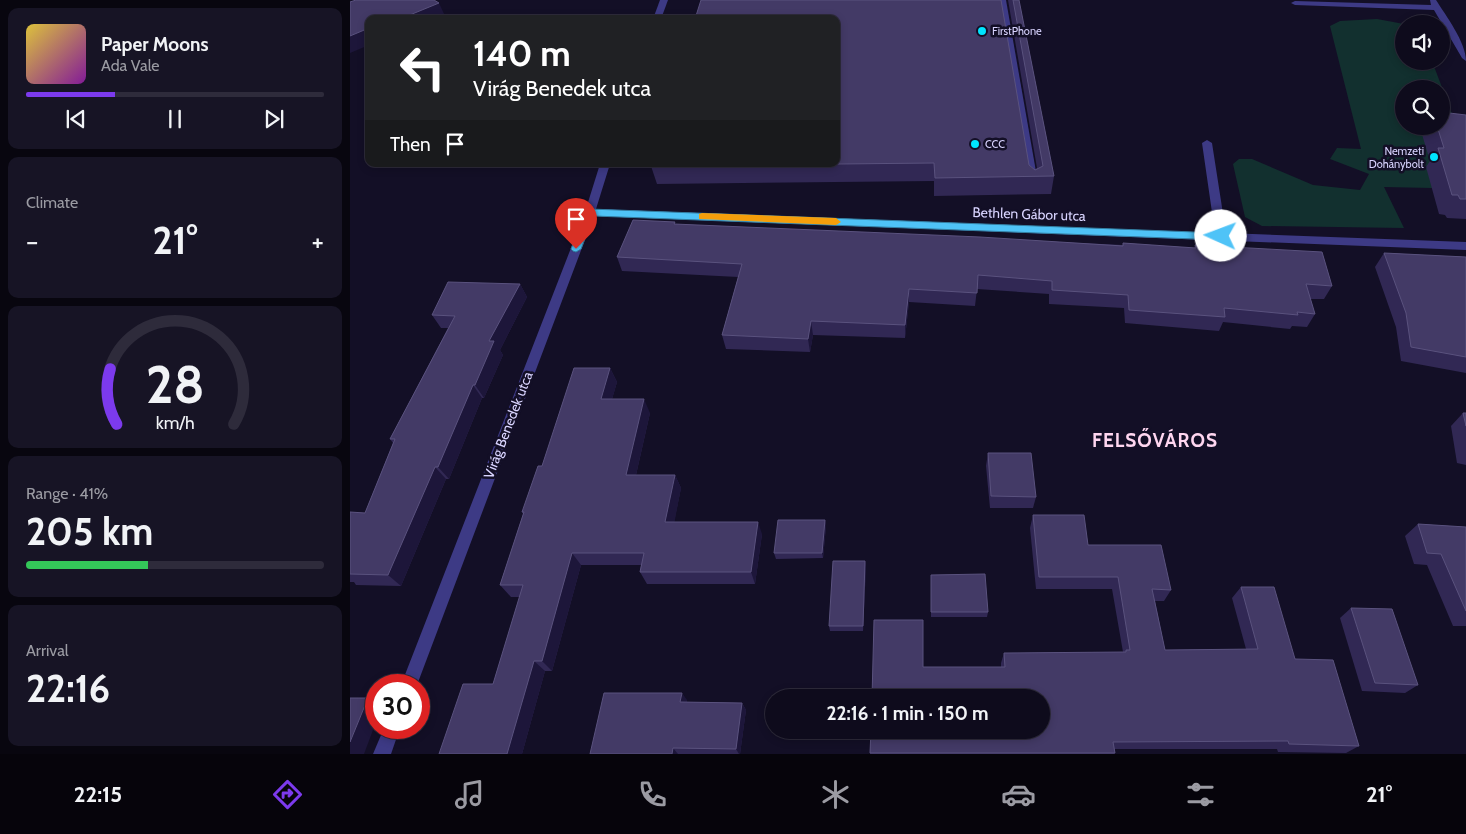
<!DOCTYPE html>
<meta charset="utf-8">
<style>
body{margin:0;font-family:Cabin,sans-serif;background:#171425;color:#f1f3f6;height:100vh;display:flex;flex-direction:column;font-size:19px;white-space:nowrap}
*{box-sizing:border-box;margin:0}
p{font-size:16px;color:#9b9ba3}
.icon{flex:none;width:28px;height:28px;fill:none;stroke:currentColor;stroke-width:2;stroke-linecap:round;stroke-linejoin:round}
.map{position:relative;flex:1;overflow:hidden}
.panel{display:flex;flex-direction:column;gap:8px;padding:8px;background:#08060f;width:350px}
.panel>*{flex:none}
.top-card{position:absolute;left:15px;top:15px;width:475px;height:152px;border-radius:10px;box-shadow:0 2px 8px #0003,0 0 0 1px #2e2b3b;background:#202124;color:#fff;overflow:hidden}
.tools{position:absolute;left:1045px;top:15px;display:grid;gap:10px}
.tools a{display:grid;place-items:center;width:55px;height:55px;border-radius:50%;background:#0e0b1c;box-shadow:0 2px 8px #0003,0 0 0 1px #2e2b3b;font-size:25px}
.speed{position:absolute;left:15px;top:674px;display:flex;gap:10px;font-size:25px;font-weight:700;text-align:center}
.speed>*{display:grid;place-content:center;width:65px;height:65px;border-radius:50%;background:#0e0b1c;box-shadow:0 2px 8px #0003,0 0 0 1px #2e2b3b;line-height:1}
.speed .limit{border:8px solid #d22;background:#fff;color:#111}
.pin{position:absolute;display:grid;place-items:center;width:42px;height:42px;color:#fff;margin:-51px -21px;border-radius:50% 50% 50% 0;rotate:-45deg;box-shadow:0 0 5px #0007}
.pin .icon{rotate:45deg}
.me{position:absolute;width:55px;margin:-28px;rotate:272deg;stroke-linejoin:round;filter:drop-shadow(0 0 4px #0008)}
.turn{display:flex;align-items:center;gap:18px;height:105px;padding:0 25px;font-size:22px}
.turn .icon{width:65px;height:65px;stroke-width:2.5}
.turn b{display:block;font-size:35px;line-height:42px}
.then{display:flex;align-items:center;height:48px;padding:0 25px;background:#0003;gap:10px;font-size:19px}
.big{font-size:38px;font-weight:800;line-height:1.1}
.panel .card{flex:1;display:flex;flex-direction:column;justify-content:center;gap:8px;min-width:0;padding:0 18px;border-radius:10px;background:#171425}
.panel .dial{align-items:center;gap:0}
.dial svg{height:130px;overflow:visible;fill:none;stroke:#2e2b3b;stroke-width:7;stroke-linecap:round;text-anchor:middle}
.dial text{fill:#f1f3f6;stroke:none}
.song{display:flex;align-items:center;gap:15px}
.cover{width:60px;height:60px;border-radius:8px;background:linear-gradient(135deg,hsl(50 70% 55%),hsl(290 70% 35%))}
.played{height:5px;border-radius:2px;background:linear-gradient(90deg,#7c3aed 30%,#2e2b3b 30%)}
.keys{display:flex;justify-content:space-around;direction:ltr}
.heat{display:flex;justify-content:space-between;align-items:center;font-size:28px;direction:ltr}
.charge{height:8px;border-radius:4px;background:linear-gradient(90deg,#34c759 41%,#2e2b3b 0)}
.trip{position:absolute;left:415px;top:689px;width:285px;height:50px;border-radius:25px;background:#0e0b1c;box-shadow:0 2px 8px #0003,0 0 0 1px #2e2b3b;font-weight:800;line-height:50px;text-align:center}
.tab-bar{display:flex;height:80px;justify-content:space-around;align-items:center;background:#06040b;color:#9b9ba3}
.tab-bar .icon{width:35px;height:35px}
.tab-bar .current{color:#7c3aed}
.tab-bar b{font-size:22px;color:#f1f3f6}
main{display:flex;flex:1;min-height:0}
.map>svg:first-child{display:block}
.green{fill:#12302f;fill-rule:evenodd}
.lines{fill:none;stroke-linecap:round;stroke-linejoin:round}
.minor{fill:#3d3a85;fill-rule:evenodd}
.wall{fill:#312854}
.shaded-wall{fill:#1d163a}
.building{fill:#433a66;stroke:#5a527e}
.route{fill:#4fc3f7;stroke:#337fa1}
.slow{fill:#f59e0b}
.poi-dot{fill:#00e5ff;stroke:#130f26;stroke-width:2}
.labels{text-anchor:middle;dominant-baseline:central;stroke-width:5;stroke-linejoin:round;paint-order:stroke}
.far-poi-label{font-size:11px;fill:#d9d4ff;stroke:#130f26;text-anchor:start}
.street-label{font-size:14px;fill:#d9d4ff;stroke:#130f26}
.district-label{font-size:19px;font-weight:bold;letter-spacing:1px;fill:#ffd6f0;stroke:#130f26}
</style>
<main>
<section class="panel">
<div class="card">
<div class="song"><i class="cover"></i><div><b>Paper Moons</b><p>Ada Vale</p></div></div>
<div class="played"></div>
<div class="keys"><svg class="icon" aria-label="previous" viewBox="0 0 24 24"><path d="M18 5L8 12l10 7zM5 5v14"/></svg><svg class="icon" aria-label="pause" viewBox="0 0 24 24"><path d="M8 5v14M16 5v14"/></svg><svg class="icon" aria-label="next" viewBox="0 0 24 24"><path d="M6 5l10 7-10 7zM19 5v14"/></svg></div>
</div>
<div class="card"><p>Climate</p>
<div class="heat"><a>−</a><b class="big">21°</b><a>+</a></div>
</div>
<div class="card dial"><svg viewBox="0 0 100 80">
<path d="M14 69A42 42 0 1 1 86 69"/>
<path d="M14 69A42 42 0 0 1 10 35" stroke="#7c3aed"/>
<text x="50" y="56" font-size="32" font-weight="700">28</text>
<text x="50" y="72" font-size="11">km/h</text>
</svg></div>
<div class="card"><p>Range · 41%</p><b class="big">205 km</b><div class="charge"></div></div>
<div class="card"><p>Arrival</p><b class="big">22:16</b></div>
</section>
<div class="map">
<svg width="1116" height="754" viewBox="0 0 1116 754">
<rect width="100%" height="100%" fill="#130f26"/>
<path class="green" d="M1027,19L1054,24V61H1082L1110,135L1082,167V188L1034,187L1054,228L912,226L895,217L883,164L889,159H902L963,185L1010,190L1019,174L980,159L987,148L1011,149L980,26L990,21ZM1054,89H1091V126H1054Z"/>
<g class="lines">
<g class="minor">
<path d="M310,0H318L311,19H303Z"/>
<path d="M648,0H656L688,183L683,186L678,183Z"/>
<path d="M1080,0H1086C1096,16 1116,42 1116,61L1112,58L1084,10L945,5L941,3L945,1L1081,5Z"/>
<path d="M857,140L862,143L876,233L1116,242V250L244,216L67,685H51L235,212L250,164H260L246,209L865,233L852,143Z"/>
<path d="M34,728H50L41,754H23Z"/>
</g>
</g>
<g class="wall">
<path d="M658,0H669L704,176L701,194L584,196V181L307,184L301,166L486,19L679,165L685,170L687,168Z"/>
<path d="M1116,115V219L1097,218L1095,215L1089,214L1076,167L1080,161L1071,131L1074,126H1091Z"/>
<path d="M325,222V224L773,245V243L844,248L845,245L982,286L974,299H960L965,314L957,327L942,326L940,329L873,322L869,331L775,323L774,308L699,304V294L627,289L625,306L559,302L555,338L463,335L460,352L376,349L372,335L388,277L272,271L267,257Z"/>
<path d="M1034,253L1116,257V373L1051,361L1046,327L1025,267Z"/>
<path d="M170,284L177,297L150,350L153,355L134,398H132L99,479H96L51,586L6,585L4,582H0V512L15,513L43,443L40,439L98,328H91L82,315Z"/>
<path d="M260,368L267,382L262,399L300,413L286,475H325L331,488L324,522L412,534L405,584H297L290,572L291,565H231L202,671H195L172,754H89L143,684L170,597H161L150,585L173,514L172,512Z"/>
<path d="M1113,413H1116V465L1107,463L1101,426Z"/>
<path d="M638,453L686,497L683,508H640L636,466Z"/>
<path d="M683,515L821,590L814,601H805L815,650L896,649L882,598L891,587L1009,746L996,753L928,752L927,749H764L765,753L764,754H520L521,730L573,667H651V663L654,653L773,652L762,589H686L680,528Z"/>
<path d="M475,520L476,526L473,558L426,559L424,553Z"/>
<path d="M1068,524L1116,527V626H1103L1077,565L1064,564L1055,536Z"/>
<path d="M515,561L516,567L513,631H480L479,626Z"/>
<path d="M581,575L638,612L637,617H581Z"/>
<path d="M1001,608L1068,685L1055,693L1012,691L990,618Z"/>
<path d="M337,700V702L392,703L396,710L390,754H240Z"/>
</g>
<g class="shaded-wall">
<path d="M89,3L95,16L88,19H50Z"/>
<path d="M46,16L48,19H40Z"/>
<path d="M19,28V45L0,53V36Z"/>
<path d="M170,284L177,297L150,350L153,355L134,398L125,385L139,341Z"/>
<path d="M559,289V302L555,338V325Z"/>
<path d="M461,321L463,335L460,352L458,339Z"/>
<path d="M260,368L267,382L258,413L251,399Z"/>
<path d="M123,385L132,398L99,479L88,467Z"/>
<path d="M294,399L300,413L283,488L276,475Z"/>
<path d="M85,467L96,479L51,586L38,575Z"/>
<path d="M325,475L331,488L322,535L315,522Z"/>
<path d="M475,520L476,526L473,558L472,553Z"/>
<path d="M408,522L412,534L405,584L401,572Z"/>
<path d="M222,553L231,565L202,671L192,661Z"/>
<path d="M515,561L516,567L513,631V626Z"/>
<path d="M184,661L195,671L172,754H157Z"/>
<path d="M332,693L337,700L336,709L330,702Z"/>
<path d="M18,698L26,703V722L14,754H0V742Z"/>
<path d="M392,703L396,710L390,754H389L386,749Z"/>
<path d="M323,748L328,754H322Z"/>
</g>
<g class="building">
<path d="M6,0H84L89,3L50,19L46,16L40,19H19V28L0,36V2Z"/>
<path d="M351,0H651L679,165L685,170L693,166L663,0H669L704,176L585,178L584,163L301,166L302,164H486V19H345Z"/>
<path d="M1091,112L1116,115V199H1110L1108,195H1102L1088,148H1094L1087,126H1091Z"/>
<path d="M283,220L325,222L324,224L630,237L773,246V243L846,248L845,245L972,252L982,286L956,284L965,314L947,312L948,315L874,308L875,317L779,310L778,295L702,290V281L628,275L627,293L559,289L555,325L461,321L458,339L372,335L392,264L267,257Z"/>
<path d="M1034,253L1116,257V357L1061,347L1056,313Z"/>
<path d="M98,282L170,284L139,341H144L125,385H123L88,467H85L38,575L0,574V512L15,513L45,439H40L105,316L82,315Z"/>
<path d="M224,368H260L251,399H294L276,475H325L315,522H408L401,572H290L294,553H222L192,661H184L157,754H89L113,684H143L173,585H150L174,512H172L188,466H192Z"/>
<path d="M1113,413H1116V426Z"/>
<path d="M638,453H681L686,497L641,496Z"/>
<path d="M683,515H734L738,545H811L821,590L802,589L815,650L908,649L891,587H924L945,659L983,660L1009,746L939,744L938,741L763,742L765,753H520L521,730H691V698H522L524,620H573V667H655L654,653L776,652V650H780L768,577H689Z"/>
<path d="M428,520H475L472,553H424Z"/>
<path d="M1068,524L1116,527V611L1091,554L1077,553Z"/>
<path d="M483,561H515L513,626H479Z"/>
<path d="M635,574L638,612H581V575Z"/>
<path d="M1001,608L1042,609L1068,685L1025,683Z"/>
<path d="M254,693H332L330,702L392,703L386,749L323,748L322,754H240Z"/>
<path d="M0,698H18L0,742Z"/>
</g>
<path class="route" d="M240,209L871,233L876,236L871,240L244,216L231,249L226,252L223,251L221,249L235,212Z"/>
<path class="slow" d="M352,213L486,218L491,222L486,225L349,219V214Z"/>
<g class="poi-dot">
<circle cx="632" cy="31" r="5"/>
<circle cx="625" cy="144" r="5"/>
<circle cx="1084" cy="157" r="5"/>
</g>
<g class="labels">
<g class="far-poi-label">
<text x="642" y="31">FirstPhone</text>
<text x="635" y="144">CCC</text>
<text x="1074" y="151" text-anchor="end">Nemzeti<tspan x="1074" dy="13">Dohánybolt</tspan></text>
</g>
<g class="street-label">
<text transform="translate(679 214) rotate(2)">Bethlen Gábor utca</text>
<text transform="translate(158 425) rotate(-69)">Virág Benedek utca</text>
</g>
<g class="district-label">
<text x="805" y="440">FELSŐVÁROS</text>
</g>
</g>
</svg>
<div class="tools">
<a><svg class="icon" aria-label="sound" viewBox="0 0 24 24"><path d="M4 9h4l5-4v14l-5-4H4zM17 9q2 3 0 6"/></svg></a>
<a><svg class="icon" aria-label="search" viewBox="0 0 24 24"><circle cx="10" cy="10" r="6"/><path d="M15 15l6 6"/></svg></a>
</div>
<div class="speed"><div class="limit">30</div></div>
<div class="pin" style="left:226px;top:249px;background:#d93025"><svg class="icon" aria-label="arrive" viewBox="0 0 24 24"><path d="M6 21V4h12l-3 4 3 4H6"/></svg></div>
<svg class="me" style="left:871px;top:236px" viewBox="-20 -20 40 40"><circle r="19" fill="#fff"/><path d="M0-13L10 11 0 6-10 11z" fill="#4fc3f7"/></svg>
<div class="trip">22:16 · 1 min · 150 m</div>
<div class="top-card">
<div class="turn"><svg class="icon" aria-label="left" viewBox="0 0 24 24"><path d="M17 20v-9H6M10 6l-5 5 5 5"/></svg><div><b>140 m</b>Virág Benedek utca</div></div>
<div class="then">Then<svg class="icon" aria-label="arrive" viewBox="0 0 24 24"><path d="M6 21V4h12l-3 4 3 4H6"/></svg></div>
</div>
</div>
</main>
<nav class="tab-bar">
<b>22:15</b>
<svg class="icon current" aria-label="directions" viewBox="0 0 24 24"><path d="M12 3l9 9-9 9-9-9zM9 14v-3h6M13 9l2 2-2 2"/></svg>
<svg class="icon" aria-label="music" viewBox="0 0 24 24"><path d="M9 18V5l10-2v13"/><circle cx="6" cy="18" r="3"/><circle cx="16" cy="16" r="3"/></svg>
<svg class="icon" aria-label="phone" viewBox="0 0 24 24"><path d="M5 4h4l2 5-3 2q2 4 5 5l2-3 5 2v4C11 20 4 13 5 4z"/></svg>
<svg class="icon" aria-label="climate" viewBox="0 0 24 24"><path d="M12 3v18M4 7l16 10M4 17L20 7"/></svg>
<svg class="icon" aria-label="car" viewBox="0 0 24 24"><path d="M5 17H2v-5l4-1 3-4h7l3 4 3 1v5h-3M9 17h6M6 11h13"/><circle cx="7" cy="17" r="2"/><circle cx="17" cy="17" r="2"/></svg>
<svg class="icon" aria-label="filters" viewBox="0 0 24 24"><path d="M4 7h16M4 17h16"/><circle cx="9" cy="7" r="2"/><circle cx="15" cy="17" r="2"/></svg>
<b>21°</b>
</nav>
